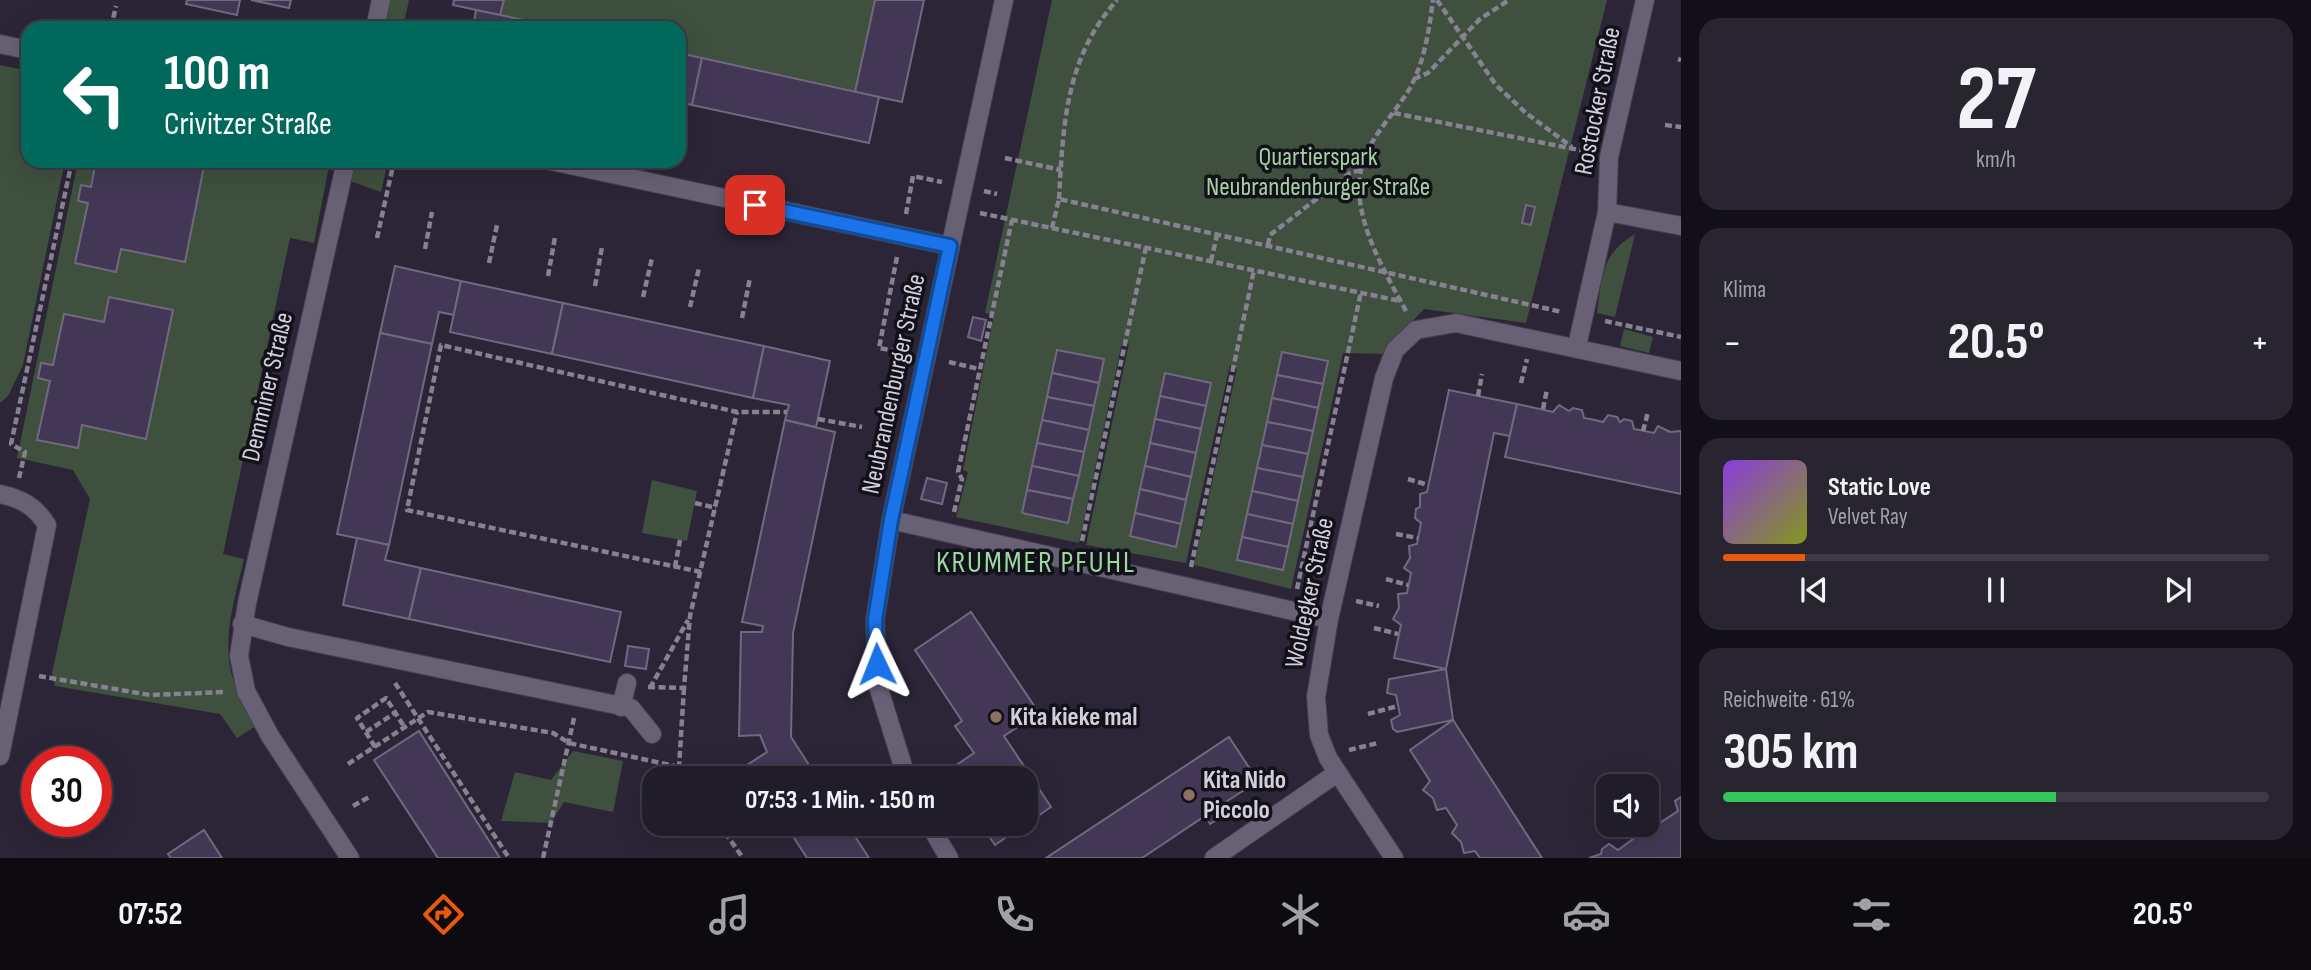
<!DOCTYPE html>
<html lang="de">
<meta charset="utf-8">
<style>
body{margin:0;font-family:"Sofia Sans Condensed",sans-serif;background:#282531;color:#f1f3f6;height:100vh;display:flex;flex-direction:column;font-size:26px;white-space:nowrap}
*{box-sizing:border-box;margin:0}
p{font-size:23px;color:#a2a1a8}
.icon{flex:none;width:38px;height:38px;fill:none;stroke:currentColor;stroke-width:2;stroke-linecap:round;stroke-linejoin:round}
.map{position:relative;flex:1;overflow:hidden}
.panel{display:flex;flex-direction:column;gap:18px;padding:18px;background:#120f17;width:630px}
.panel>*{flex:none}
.top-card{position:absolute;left:21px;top:21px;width:665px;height:147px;border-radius:21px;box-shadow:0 7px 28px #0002,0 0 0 2px #3d3a46;background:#00695c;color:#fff;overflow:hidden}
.buttons{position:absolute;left:1596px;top:774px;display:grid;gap:14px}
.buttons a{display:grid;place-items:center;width:63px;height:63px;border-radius:14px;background:#201c29;box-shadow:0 7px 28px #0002,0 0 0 2px #3d3a46;font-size:35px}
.speed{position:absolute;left:21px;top:746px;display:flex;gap:14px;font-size:35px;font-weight:700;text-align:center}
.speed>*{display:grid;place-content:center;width:91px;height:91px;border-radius:50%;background:#201c29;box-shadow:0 7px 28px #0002,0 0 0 2px #3d3a46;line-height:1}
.speed .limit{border:10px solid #d22;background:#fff;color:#111}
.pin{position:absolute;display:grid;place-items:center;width:60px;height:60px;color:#fff;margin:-30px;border-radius:14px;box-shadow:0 4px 10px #0006}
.me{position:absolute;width:77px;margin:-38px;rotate:358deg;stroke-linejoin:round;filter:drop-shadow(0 0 5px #0008)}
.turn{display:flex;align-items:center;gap:24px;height:147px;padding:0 28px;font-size:32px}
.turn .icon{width:91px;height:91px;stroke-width:2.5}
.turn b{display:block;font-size:49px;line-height:60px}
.big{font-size:52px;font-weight:700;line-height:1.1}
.panel .tile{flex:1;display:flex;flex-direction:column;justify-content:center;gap:10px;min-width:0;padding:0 24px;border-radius:21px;background:#282531}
.panel .dial{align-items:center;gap:0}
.dial b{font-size:91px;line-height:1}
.song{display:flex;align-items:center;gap:21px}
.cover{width:84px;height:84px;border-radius:10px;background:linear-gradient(135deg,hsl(270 70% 55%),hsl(70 70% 35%))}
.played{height:7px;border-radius:4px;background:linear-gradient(90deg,#ea580c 15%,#3d3a46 15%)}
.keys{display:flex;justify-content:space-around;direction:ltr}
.heat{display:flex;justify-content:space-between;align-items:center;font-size:38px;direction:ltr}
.charge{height:10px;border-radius:5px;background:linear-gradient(90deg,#34c759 61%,#3d3a46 0)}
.trip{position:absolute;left:642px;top:766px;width:396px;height:70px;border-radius:21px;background:#201c29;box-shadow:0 7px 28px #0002,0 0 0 2px #3d3a46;font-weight:700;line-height:70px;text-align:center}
.tabs{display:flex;height:112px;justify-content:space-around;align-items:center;background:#0d0b10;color:#a2a1a8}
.tabs .icon{width:49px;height:49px}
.tabs .on{color:#ea580c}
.tabs b{font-size:32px;color:#f1f3f6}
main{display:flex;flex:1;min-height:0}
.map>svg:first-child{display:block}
.green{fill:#3f503e}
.building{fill:#423855;stroke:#70697f;stroke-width:2}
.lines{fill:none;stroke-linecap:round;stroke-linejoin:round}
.minor-casing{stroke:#45404f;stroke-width:20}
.path{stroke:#878291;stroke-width:4.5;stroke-dasharray:7 3.5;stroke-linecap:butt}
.minor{stroke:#686176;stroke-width:18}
.route-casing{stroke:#114b97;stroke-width:18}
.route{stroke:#1a73e8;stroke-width:12}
.education-dot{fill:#8d6e63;stroke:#121018;stroke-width:2.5}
.labels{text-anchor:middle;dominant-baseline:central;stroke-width:7;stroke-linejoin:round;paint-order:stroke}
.street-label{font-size:26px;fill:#d2cfdb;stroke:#121018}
.park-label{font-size:26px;fill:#a5d0a1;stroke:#121018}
.poi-label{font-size:26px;font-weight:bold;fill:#d2cfdb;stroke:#121018;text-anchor:start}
.quarter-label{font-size:30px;letter-spacing:2px;fill:#9cd9a1;stroke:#121018}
</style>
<main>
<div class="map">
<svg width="1681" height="858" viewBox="0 0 1681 858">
<rect width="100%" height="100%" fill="#2b2537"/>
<g class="green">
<path d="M389,0H409L403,28H383Z"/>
<path d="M504,0H875L855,92L679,53V28H562L500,15Z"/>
<path d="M1052,0H1607L1526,323L1424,309L1382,354L1343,353L1291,589L1194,565L1237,368L1230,365L1186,563L1086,545L1129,343H1122L1079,543L956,517L968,472L963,470L994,315L985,313Z"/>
<path d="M0,65L28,71V161H65L23,365L8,396L0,403Z"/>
<path d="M78,161H330L314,243L290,238L223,554L244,559C235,598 220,643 234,682C239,697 249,712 256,726L237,738L220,714L55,686L52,673L90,499L73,470L17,458Z"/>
<path d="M355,161H388L381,192L350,181Z"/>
<path d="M1635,234L1615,317L1597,313C1602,277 1601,254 1635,234Z"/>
<path d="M1624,329L1653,337L1649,353L1620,346Z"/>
<path d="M652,480L697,491L687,541L642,533Z"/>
<path d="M573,751L623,761L613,812L564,802L551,823L501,821L515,772L551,780Z"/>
</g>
<g class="building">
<path d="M187,0H240L237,15L186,4Z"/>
<path d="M251,0H291L289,8Z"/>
<path d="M454,0H504L500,15L453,5Z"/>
<path d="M875,0H924L902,102L855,92Z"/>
<path d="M476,10L500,15L562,28H473Z"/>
<path d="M679,53L702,58L692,105L679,102Z"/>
<path d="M702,58L879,97L869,143L692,105Z"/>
<path d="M96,161H205L185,262L121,249L116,272L75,263L88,203L78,201L81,185L91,187Z"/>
<path d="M1526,205L1535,207L1531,225L1522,223Z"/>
<path d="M395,266L461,281L454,315L439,312L432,344L380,333Z"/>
<path d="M461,281L563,303L552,354L450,332Z"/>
<path d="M109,297L173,310L146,439L82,425L78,448L37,440L50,381L38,378L41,363L53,365L64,314L104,322Z"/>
<path d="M563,303L764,346L753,398L552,354Z"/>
<path d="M973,317L986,320L981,341L968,337Z"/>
<path d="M380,333L432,344L389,545L337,534Z"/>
<path d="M764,346L830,361L816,427L785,420L789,405L753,398Z"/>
<path d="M1057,350L1104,359L1099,383L1052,373Z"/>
<path d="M1282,352L1328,361L1323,384L1277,375Z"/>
<path d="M1052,373L1099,383L1094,406L1047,397Z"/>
<path d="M1165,373L1211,383L1206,406L1160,396Z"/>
<path d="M1277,375L1323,384L1318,408L1272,398Z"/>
<path d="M1449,390L1517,404L1510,436L1494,433L1446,669L1394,658L1401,625L1393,619L1399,608L1398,594L1407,593L1411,573L1404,568L1410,558L1409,546L1417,544L1421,523L1415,518L1416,509L1420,507V494L1427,492Z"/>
<path d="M1160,396L1206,406L1201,429L1155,419Z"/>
<path d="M1047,397L1094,406L1089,430L1042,420Z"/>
<path d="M1272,398L1318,408L1313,431L1267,422Z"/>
<path d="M1517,404L1553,412L1559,405L1569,411L1573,408L1582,410L1584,418L1595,420L1603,422L1608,415L1617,417L1620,422L1624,419L1632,421L1634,429L1654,433L1658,426L1670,432L1681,431V494L1505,457Z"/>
<path d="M1155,419L1201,429L1196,453L1150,443Z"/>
<path d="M785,420L835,432L793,633L791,737L818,779H756L747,765L767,752L760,735L739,736L741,632H762L763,626L742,622Z"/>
<path d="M1042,420L1089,430L1084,452L1037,443Z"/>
<path d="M1267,422L1313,431L1308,454L1262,445Z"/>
<path d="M1037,443L1084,452L1079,476L1032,466Z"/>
<path d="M1150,443L1196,453L1191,477L1145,466Z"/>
<path d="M1262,445L1308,454L1303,477L1257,468Z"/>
<path d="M1032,466L1079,476L1073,499L1027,490Z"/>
<path d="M1145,466L1191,477L1186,500L1140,489Z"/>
<path d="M1257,468L1303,477L1298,501L1252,491Z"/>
<path d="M927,478L947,483L942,504L921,499Z"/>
<path d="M1140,489L1186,500L1181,524L1135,513Z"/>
<path d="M1027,490L1073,499L1068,523L1022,513Z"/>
<path d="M1252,491L1298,501L1293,524L1247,514Z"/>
<path d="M1135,513L1181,524L1176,547L1130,536Z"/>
<path d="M1247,514L1293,524L1288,547L1242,537Z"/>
<path d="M1242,537L1288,547L1283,570L1237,560Z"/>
<path d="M357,538L389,545L385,560L421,568L409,619L343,605Z"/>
<path d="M421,568L621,612L610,662L409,619Z"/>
<path d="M971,612L1039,713L1004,736L1051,807L1026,824V779H951L946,772L974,753L955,726L962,721L915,650Z"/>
<path d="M628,646L649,649L646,669L625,666Z"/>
<path d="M1446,669L1453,720L1397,732L1393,729L1391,720L1400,715L1396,695L1387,693L1389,679Z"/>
<path d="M1453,720L1542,858H1480L1475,851L1464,853L1461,842L1452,833L1457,825L1446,808L1437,810L1433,798L1423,790L1430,781L1410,750Z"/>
<path d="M419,731L500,858H438L374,760Z"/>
<path d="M1229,737L1258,781L1215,809L1220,817L1215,821L1210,824L1205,816L1142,858H1046Z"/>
<path d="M1681,797V858H1589L1601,854L1602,849L1609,844L1618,850L1633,839L1631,830L1639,825L1644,826L1652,816L1661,822L1678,811L1675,801Z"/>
<path d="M785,824H847L869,858H807Z"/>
<path d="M981,824H1025L995,845Z"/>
<path d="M204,830L222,858H171L168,854Z"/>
</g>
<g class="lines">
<defs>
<g id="minor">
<path d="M375,28L381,0"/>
<path d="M0,44L28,50"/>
<path d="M346,161L247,603L239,656L246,691L270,736L350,858"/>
<path d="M551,161L950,246"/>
<path d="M1607,212L1681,226"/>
<path d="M1577,346L1607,212L1609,157L1645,0"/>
<path d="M0,494C22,499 35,506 47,525L0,756"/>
<path d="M891,520L1329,619"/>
<path d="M242,624L288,637L631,708L652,734"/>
<path d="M621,707L627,683"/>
<path d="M907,779L878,686L875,620L891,520L1004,0"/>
<path d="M929,824L949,858"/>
<path d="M1214,858L1337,773"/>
<path d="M1394,858L1328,758L1319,735L1316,697L1329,619L1384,378L1395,350L1416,330L1456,323L1681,371"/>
</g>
</defs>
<use href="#minor" class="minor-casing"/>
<g class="path">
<path d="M1437,0L1496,85L1526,113L1572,147"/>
<path d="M111,28L116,6"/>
<path d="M1678,59L1681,60"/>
<path d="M1414,79L1428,73L1480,19L1509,0"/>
<path d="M1394,113L1589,152"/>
<path d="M1665,125L1681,127"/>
<path d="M1005,158L1061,170"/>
<path d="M984,191L997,194"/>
<path d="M1059,199C1063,127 1065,58 1117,0"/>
<path d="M980,213L1400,301"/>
<path d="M906,214L913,176L942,182"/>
<path d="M1052,228L1059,199L1562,312"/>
<path d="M377,238L394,161"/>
<path d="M1268,245L1270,235L1350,173L1361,170"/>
<path d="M425,249L432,212"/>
<path d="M897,257L879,348L906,353"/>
<path d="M1211,261L1217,235"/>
<path d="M489,263L497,225"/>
<path d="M548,276L555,237"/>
<path d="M595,286L602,247"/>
<path d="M643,297L652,258"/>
<path d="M690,307L699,268"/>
<path d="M1406,311C1385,272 1351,217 1361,170C1367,139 1395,114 1410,88C1425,60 1429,30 1433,0"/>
<path d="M742,318L750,278"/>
<path d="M1605,321L1681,337"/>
<path d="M949,362L979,369"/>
<path d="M1521,383L1527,359"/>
<path d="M1478,396L1482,374"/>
<path d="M1543,409L1547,389"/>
<path d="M818,419L862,427"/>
<path d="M1643,431L1648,412"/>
<path d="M19,478L25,452L11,444L72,161"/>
<path d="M1408,479L1428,485"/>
<path d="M695,503L716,508"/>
<path d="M954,512L962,479L958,472L1012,220"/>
<path d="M1396,534L1418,538"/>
<path d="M1082,541L1146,247"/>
<path d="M675,567L680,540"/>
<path d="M1191,567L1254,270"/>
<path d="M701,572L407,510L441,345L737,412H787"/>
<path d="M1386,579L1408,585"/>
<path d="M1297,589L1361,292"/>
<path d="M1356,601L1379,606"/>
<path d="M1374,628L1398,634"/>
<path d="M39,676L150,695L225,692"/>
<path d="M395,683L509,858"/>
<path d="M648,687L684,688L690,616L737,412"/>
<path d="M650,688L688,620"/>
<path d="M684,688L679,767L687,779"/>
<path d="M1368,714L1398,706"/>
<path d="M366,732L395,713"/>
<path d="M375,747L357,718L386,698L405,728"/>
<path d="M1349,750L1378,743"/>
<path d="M348,764L428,712L553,733L569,743L679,767"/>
<path d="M353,806L369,797"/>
<path d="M719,824L743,858"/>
<path d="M543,858L574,718"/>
</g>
<use href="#minor" class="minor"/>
</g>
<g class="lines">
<defs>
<path id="route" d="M755,205L950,246L891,520L875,620L877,664"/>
</defs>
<use href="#route" class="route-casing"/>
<use href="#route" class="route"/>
</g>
<g class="education-dot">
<circle cx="996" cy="717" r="7"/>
<circle cx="1189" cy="795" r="7"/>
</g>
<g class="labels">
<g class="street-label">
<text transform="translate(1598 101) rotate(-79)">Rostocker Straße</text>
<text transform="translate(894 384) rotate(-78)">Neubrandenburger Straße</text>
<text transform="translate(268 387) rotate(-77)">Demminer Straße</text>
<text transform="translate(1310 593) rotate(-78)">Woldegker Straße</text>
</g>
<g class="park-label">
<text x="1318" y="157">Quartierspark<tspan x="1318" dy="30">Neubrandenburger Straße</tspan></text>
</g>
<g class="poi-label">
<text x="1010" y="717">Kita kieke mal</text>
<text x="1203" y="780">Kita Nido<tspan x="1203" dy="30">Piccolo</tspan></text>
</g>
<g class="quarter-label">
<text x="1036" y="563">KRUMMER PFUHL</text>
</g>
</g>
</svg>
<div class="buttons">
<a><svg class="icon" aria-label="sound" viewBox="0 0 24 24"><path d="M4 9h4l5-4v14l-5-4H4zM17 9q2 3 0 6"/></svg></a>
</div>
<div class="speed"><div class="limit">30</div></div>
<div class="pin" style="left:755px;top:205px;background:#d93025"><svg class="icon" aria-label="arrive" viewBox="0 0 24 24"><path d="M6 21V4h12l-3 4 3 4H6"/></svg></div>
<svg class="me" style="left:877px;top:664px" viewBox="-20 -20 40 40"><path d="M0-17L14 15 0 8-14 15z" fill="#1a73e8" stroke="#fff" stroke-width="4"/></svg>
<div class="trip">07:53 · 1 Min. · 150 m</div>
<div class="top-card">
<div class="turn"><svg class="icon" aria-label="left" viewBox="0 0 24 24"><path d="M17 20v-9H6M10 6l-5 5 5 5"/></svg><div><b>100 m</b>Crivitzer Straße</div></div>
</div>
</div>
<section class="panel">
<div class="tile dial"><b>27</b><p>km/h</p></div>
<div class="tile"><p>Klima</p>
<div class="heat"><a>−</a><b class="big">20.5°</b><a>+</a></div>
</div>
<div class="tile">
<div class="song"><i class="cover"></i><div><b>Static Love</b><p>Velvet Ray</p></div></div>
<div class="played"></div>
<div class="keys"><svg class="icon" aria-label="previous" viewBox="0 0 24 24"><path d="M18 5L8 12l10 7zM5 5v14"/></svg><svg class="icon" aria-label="pause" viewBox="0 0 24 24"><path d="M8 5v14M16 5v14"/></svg><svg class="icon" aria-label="next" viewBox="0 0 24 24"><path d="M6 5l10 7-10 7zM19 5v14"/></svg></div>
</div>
<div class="tile"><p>Reichweite · 61%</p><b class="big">305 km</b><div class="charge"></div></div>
</section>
</main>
<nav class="tabs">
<b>07:52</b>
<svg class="icon on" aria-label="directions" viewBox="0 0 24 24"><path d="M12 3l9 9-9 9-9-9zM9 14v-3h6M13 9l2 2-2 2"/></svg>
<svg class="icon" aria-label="music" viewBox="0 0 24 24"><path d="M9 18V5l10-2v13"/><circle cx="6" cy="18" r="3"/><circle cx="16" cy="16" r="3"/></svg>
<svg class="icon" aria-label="phone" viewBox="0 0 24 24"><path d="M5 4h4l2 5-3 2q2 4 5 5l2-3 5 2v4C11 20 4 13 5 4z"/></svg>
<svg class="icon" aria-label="climate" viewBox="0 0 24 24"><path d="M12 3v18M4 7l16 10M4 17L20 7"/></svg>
<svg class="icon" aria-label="car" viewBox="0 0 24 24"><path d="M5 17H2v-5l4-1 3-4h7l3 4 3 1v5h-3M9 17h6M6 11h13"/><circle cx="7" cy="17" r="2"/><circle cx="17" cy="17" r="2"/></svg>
<svg class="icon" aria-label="filters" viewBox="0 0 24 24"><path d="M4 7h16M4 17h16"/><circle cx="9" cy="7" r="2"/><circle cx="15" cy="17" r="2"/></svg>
<b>20.5°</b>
</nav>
